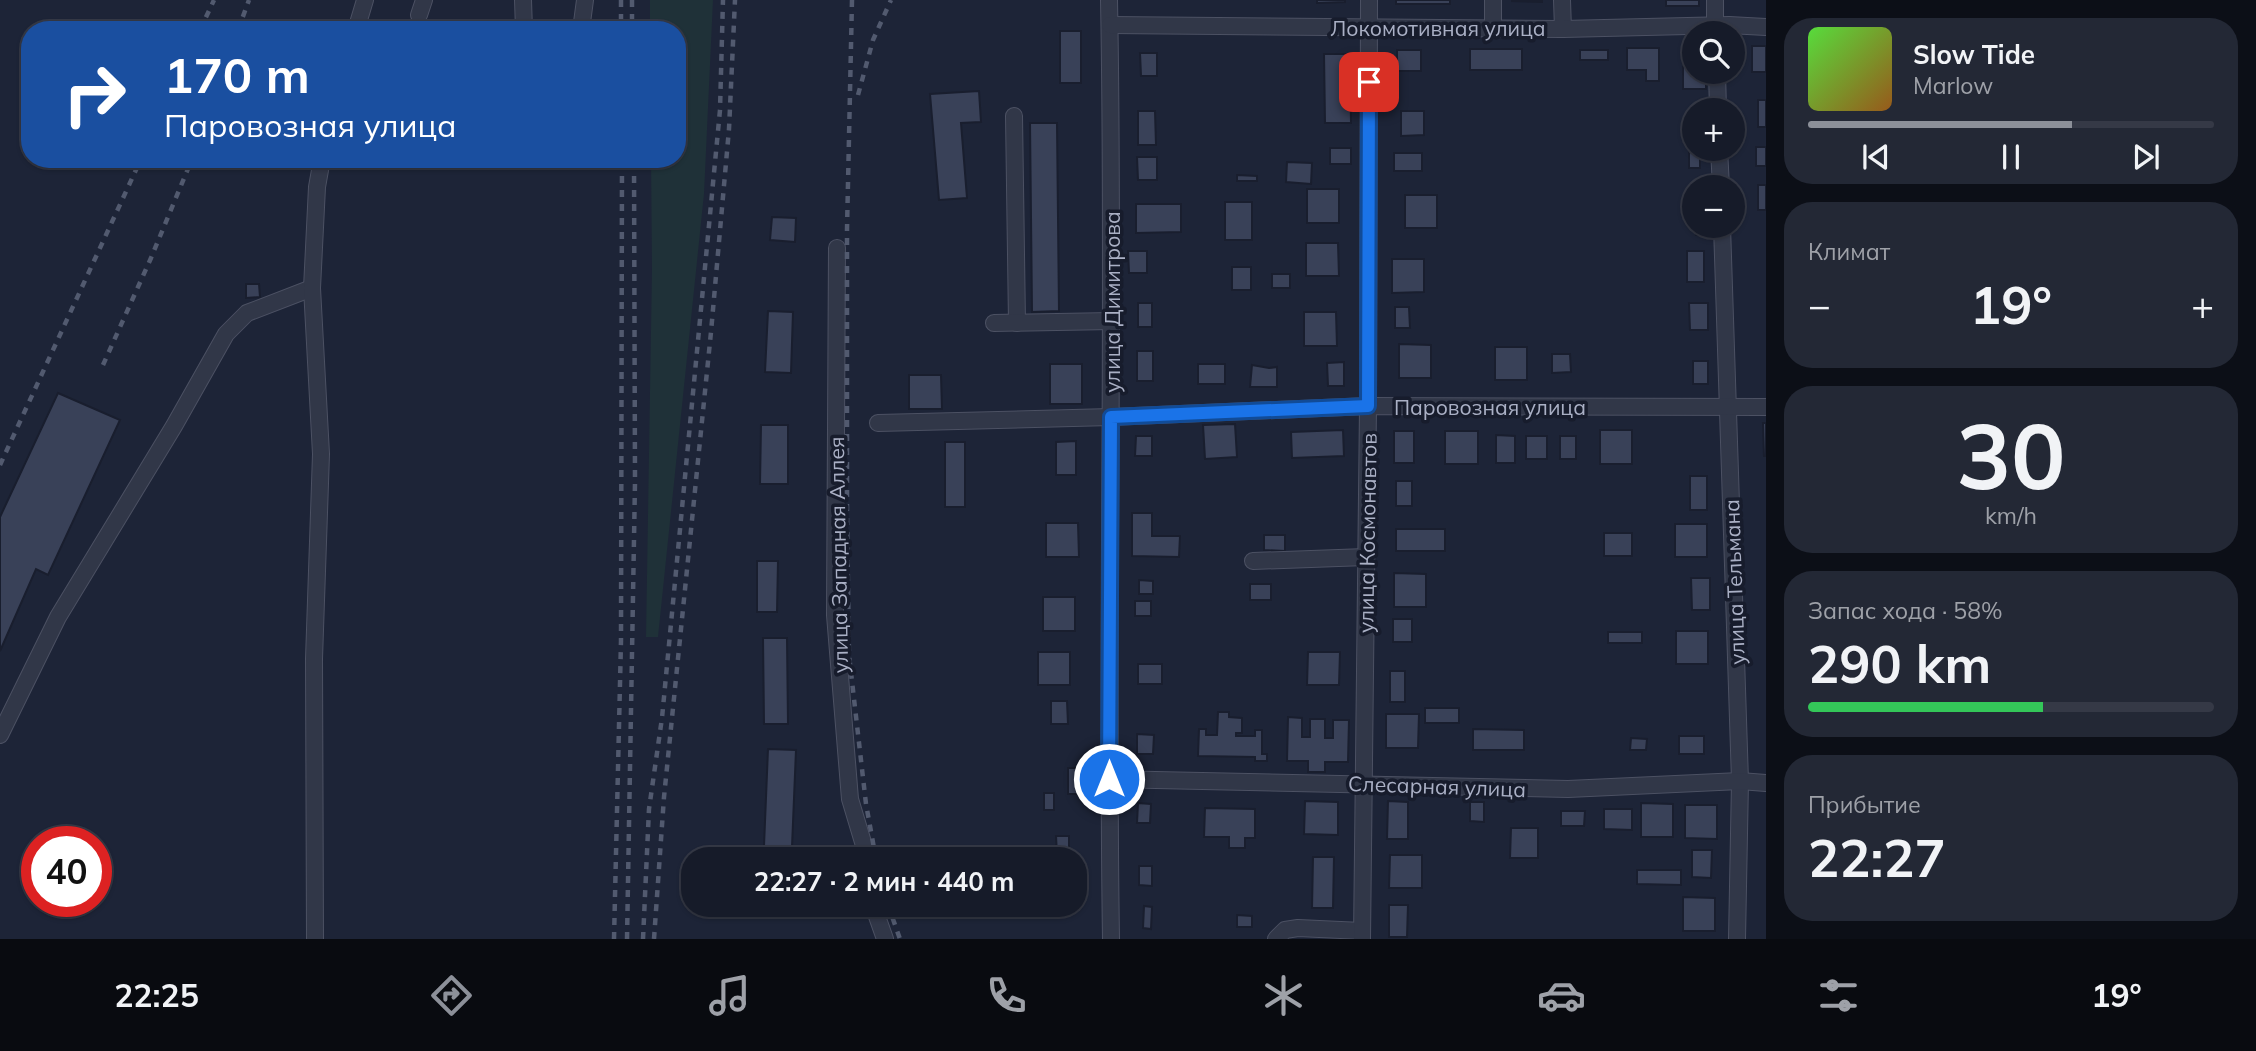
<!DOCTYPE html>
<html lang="ru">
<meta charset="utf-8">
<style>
body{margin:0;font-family:Mulish,sans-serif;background:#232835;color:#f1f3f6;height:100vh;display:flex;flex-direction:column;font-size:26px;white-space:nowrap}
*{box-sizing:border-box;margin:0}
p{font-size:23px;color:#9ea1a8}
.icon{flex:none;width:38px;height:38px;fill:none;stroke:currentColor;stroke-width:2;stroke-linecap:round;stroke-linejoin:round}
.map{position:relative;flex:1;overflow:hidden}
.side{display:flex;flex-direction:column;gap:18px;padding:18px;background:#0c0f17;width:490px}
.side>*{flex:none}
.guide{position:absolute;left:21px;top:21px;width:665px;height:147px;border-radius:28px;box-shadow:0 2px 5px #0004,0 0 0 2px #353946;background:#1a4fa0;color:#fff;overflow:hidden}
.buttons{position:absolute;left:1682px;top:21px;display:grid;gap:14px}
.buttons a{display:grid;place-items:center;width:63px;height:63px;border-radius:50%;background:#161b29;box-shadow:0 2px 5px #0004,0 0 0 2px #353946;font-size:35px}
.speed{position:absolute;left:21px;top:826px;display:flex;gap:14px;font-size:35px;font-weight:700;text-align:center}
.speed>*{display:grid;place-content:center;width:91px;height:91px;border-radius:50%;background:#161b29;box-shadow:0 2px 5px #0004,0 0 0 2px #353946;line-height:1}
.speed .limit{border:10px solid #d22;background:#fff;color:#111}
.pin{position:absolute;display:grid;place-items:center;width:60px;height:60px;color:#fff;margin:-30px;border-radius:14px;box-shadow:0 4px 10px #0006}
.me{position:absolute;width:77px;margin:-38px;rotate:0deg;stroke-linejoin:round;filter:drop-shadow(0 0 5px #0008)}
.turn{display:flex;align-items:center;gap:24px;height:147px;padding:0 28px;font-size:32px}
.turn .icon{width:91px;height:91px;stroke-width:2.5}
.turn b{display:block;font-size:49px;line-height:60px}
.big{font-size:52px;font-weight:700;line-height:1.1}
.side .widget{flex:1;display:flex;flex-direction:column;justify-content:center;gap:10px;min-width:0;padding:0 24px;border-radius:28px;background:#232835}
.side .dial{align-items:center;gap:0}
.dial b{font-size:91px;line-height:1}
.song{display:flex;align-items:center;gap:21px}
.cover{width:84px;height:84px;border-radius:10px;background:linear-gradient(135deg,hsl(110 70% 55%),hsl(30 70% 35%))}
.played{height:7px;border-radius:4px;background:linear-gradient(90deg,#8c9099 65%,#353946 65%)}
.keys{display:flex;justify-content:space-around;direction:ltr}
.heat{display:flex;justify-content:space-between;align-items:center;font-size:38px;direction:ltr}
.charge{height:10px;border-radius:5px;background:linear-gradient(90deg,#34c759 58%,#353946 0)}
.trip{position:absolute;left:681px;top:847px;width:406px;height:70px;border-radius:28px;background:#161b29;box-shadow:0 2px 5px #0004,0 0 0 2px #353946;font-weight:700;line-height:70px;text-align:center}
.menu{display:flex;height:112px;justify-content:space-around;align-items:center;background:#090b10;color:#9ea1a8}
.menu .icon{width:49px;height:49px}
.menu .current{color:#8c9099}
.menu b{font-size:32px;color:#f1f3f6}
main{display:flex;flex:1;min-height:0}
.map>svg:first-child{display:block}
.green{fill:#1f3138}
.building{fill:#394158;stroke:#191e2e;stroke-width:2}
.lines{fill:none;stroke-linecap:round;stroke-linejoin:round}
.minor-casing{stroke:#4c5163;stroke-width:18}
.minor{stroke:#313748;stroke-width:16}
.rail{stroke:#525a6f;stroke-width:4.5;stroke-dasharray:7 7;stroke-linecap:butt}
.route-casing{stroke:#114b97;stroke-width:18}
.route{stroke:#1a73e8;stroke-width:12}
.labels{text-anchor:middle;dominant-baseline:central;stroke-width:7;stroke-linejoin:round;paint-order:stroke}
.street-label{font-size:21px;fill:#aab0c5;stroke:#171c2c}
</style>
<main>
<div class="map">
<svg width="1766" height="939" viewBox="0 0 1766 939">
<rect width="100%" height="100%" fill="#1d2437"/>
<path class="green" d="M650,0H713L704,194L658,637H646L652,269L651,159H677V30H650Z"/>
<g class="building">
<path d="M1317,0H1345V2L1317,3Z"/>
<rect x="1396" y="0" width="54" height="4"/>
<path d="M1512,0H1542V2L1512,1Z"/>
<rect x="1666" y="0" width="33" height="6"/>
<rect x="1060" y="31" width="21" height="52"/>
<rect x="1752" y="46" width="14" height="26"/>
<path d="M1627,48H1659V81H1646V70H1627Z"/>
<rect x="1470" y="49" width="52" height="21"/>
<rect x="1397" y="50" width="24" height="21"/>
<rect x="1580" y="50" width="28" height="10"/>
<path d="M1140,53H1157V76H1141Z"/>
<path d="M1683,53H1694V72H1706V89H1683Z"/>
<path d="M1324,54H1350L1351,123H1325Z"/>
<path d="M979,91L981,122L961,123L967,198L939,200L930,94Z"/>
<rect x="1758" y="100" width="8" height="27"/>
<path d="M1138,111H1155L1156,145H1138Z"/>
<path d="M1401,111H1424V135L1401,136Z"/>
<path d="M1030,123H1057L1059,311L1032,312Z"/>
<path d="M1689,147L1700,149V168H1689Z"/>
<rect x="1756" y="147" width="10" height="19"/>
<rect x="1330" y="148" width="21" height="16"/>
<rect x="1394" y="153" width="28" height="18"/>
<path d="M1137,157H1157V180H1138Z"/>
<path d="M1287,162L1312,163L1311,184L1286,182Z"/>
<path d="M1237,175L1257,176V181H1237Z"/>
<rect x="1758" y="185" width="8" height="25"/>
<rect x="1307" y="189" width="32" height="34"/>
<rect x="1405" y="195" width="32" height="33"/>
<rect x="1225" y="202" width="27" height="38"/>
<path d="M1136,204H1181V232L1136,233Z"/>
<path d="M772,217L796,218L795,242L770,240Z"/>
<rect x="1696" y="226" width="15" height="9"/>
<path d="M1306,243H1338L1339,276H1306Z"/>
<path d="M1128,251H1147V273H1129Z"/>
<rect x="1687" y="251" width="17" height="31"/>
<path d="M1392,259H1424V292L1392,293Z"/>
<rect x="1232" y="267" width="19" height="23"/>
<rect x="1272" y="274" width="18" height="14"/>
<path d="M246,284H259L260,297L246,298Z"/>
<rect x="1138" y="303" width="14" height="24"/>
<path d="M1689,303H1708V330H1690Z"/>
<path d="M1395,307H1409L1410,328H1395Z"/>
<path d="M768,311L793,312L791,373L765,372Z"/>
<path d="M1304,312H1336L1337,346H1304Z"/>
<path d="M1399,344L1431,345V378H1399Z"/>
<rect x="1495" y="347" width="32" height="33"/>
<rect x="1137" y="351" width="16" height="30"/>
<path d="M1552,354H1570L1571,372L1552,373Z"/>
<rect x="1693" y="361" width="15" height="23"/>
<path d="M1344,362V386H1328L1327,363Z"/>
<rect x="1050" y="364" width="32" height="40"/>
<rect x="1198" y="364" width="27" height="20"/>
<path d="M1252,365L1269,368L1277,367V387H1250Z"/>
<path d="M909,375H941L942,409H909Z"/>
<path d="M58,393L120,420L48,575L36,569L0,651V517Z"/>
<path d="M1763,423H1766V456H1764Z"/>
<path d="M1235,424L1237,457L1205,459L1203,425Z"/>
<path d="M761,425H788V484H760Z"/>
<path d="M1343,430L1344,456L1292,458L1291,432Z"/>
<rect x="1600" y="430" width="32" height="34"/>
<rect x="1394" y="431" width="20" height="32"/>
<rect x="1445" y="431" width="33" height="33"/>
<path d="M1496,435L1515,436V463H1496Z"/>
<path d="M1136,436H1152V456H1135Z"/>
<rect x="1526" y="436" width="21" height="23"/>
<rect x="1560" y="436" width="16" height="23"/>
<path d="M1076,441V475H1056V442Z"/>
<rect x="945" y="442" width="20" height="65"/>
<rect x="1690" y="476" width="17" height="34"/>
<rect x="1396" y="481" width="16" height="25"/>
<path d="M1132,513H1152V536H1180L1179,557L1132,556Z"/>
<path d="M1046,523H1078L1079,557H1046Z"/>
<rect x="1675" y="524" width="32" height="33"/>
<rect x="1396" y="529" width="49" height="22"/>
<rect x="1604" y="533" width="28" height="23"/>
<path d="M1264,535H1285V551L1264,550Z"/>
<path d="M757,561H778L777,612H757Z"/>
<path d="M1394,573L1426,574V607H1394Z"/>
<path d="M1691,578H1710V610H1692Z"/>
<path d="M1139,580L1153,581V594H1139Z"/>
<rect x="1250" y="584" width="21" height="16"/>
<rect x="1043" y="597" width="32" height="34"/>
<rect x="1135" y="601" width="16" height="15"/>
<rect x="1393" y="619" width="19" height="23"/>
<rect x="1676" y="631" width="32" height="33"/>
<rect x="1608" y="632" width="34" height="11"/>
<path d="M763,638H787L788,724H764Z"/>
<rect x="1038" y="652" width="32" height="33"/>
<path d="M1308,652H1340L1339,685H1307Z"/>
<rect x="1138" y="664" width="24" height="20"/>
<rect x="1390" y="671" width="15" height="31"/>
<path d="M1051,701H1067L1068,724H1051Z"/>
<rect x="1425" y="708" width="34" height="15"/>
<path d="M1218,712H1229V717L1242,718V733H1236V736H1255V730H1262V754H1267V761H1255V757L1198,756L1199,729H1206V735H1217Z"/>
<path d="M1386,714H1419L1418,748H1386Z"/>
<path d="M1288,717L1302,718V737H1310V719H1325V738H1333V720H1349L1348,762H1325V772H1308V761H1287Z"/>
<path d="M1473,729L1524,730V750H1473Z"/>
<path d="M1137,734L1154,735L1153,754H1137Z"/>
<rect x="1679" y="736" width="25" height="18"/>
<path d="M1631,738L1647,739L1646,750H1630Z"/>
<path d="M768,749L796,750L792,847L764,846Z"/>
<rect x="1068" y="768" width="13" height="26"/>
<rect x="1044" y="793" width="10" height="17"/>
<path d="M1305,801L1338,802V835L1304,834Z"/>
<path d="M1388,801L1408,802V839H1387Z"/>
<path d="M1470,802H1484V822L1470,821Z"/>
<path d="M1138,803L1151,804L1150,823H1137Z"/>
<path d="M1641,803L1673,804V837H1641Z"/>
<path d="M1685,805H1717V839L1685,838Z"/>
<path d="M1205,808L1255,809V838H1245V848H1229V837H1204Z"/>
<path d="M1604,809H1632V830L1604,829Z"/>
<path d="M1561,811H1585L1584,826H1561Z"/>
<path d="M1511,828H1538V858H1510Z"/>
<path d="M1056,836H1069V855H1057Z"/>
<path d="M1692,850H1712L1711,878L1692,877Z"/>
<path d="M1390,855H1422V888H1389Z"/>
<path d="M1313,857H1334L1333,908H1312Z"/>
<path d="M1139,866H1152V886L1139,885Z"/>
<path d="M1637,870H1681V885L1637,884Z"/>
<path d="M1683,897L1715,898V931H1683Z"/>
<path d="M1389,905H1408L1407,937H1389Z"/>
<path d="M1144,906L1152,907L1151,929L1143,928Z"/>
<path d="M1237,915L1252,916V927H1237Z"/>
</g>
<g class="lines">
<defs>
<g id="minor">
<path d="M523,0L524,30"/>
<path d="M1109,0C1115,313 1106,626 1111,939"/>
<path d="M1493,0V29"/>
<path d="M1562,0L1563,29"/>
<path d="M419,15L424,0"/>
<path d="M1110,25L1563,29L1729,25L1766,27"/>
<path d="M356,30L365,0"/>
<path d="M581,30L585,0"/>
<path d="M1715,33V0"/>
<path d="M1717,72L1718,110"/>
<path d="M1014,116L1017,323"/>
<path d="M1719,149L1721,187"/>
<path d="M1722,226L1740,781L1737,939"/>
<path d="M837,248L835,615L850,799L868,859"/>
<path d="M994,323L1112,321"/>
<path d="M878,423L1111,417L1368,406L1766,407"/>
<path d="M1253,561L1366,557"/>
<path d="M0,735L58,617L174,426L226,334L247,313L312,288"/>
<path d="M1109,779L1568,789L1740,781L1766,783"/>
<path d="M873,905L885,939"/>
<path d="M315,939L314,659L321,454L312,288L317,187L322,159"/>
<path d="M1276,939L1285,930L1298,928L1362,931"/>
<path d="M1362,939L1368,406L1369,0"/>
</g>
</defs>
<use href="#minor" class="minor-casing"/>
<use href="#minor" class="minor"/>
<g class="rail">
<path d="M621,0V30"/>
<path d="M632,0V30"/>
<path d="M852,0L847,229V515L849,655L866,804L876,859"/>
<path d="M200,30L214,0"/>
<path d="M238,30L249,0"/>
<path d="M858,95L873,40L891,0"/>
<path d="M103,365L151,258L192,159"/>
<path d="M0,465L141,159"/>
<path d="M888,905L900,939"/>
<path d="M614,939L621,641L622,159"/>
<path d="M627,939L635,482L634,159"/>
<path d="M643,939L649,809L662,718L720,110L723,0"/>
<path d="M654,939L664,797L711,332L729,129L735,0"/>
</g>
</g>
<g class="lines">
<defs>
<path id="route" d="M1109,779L1111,417L1368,406L1369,82"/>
</defs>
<use href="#route" class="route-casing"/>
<use href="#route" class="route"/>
</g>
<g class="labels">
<g class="street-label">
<text x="1438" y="28">Локомотивная улица</text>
<text transform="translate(1112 302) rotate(-90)">улица Димитрова</text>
<text x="1490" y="407">Паровозная улица</text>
<text transform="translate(1367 533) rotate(-89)">улица Космонавтов</text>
<text transform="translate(838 555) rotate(-91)">улица Западная Аллея</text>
<text transform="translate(1734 582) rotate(-92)">улица Тельмана</text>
<text transform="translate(1437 786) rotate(2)">Слесарная улица</text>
</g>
</g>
</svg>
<div class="buttons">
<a><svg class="icon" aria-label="search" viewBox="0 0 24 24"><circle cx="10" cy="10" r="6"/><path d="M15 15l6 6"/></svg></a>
<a>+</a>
<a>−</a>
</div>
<div class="speed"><div class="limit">40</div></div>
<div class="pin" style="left:1369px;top:82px;background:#d93025"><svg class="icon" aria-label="arrive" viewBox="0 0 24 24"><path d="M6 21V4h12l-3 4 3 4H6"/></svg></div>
<svg class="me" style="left:1109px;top:779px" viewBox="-20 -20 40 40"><circle r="17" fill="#1a73e8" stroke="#fff" stroke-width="3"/><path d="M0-11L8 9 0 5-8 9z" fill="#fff"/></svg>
<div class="trip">22:27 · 2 мин · 440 m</div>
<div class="guide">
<div class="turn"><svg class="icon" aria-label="right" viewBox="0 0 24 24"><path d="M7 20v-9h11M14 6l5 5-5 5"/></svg><div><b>170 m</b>Паровозная улица</div></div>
</div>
</div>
<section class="side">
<div class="widget">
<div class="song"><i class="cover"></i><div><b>Slow Tide</b><p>Marlow</p></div></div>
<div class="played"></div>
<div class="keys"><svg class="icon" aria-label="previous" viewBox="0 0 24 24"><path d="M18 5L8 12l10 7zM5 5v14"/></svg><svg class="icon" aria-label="pause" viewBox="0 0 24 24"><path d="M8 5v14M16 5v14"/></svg><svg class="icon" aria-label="next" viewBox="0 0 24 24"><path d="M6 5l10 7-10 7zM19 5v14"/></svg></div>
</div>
<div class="widget"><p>Климат</p>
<div class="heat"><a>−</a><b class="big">19°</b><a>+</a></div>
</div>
<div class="widget dial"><b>30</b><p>km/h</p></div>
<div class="widget"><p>Запас хода · 58%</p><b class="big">290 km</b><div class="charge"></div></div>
<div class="widget"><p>Прибытие</p><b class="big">22:27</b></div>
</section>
</main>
<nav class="menu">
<b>22:25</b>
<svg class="icon current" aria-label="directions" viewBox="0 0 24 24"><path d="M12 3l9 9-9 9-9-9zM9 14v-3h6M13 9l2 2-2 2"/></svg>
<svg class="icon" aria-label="music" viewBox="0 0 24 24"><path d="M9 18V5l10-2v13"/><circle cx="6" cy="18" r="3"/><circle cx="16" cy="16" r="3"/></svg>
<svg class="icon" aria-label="phone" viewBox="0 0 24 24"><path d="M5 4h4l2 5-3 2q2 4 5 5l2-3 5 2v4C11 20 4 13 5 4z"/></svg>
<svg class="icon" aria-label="climate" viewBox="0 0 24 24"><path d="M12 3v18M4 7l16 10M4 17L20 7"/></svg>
<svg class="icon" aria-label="car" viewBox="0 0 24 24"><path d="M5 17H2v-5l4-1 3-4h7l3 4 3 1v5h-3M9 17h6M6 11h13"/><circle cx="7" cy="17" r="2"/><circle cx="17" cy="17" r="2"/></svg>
<svg class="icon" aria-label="filters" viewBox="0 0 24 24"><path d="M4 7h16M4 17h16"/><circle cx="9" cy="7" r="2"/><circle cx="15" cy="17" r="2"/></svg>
<b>19°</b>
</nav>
